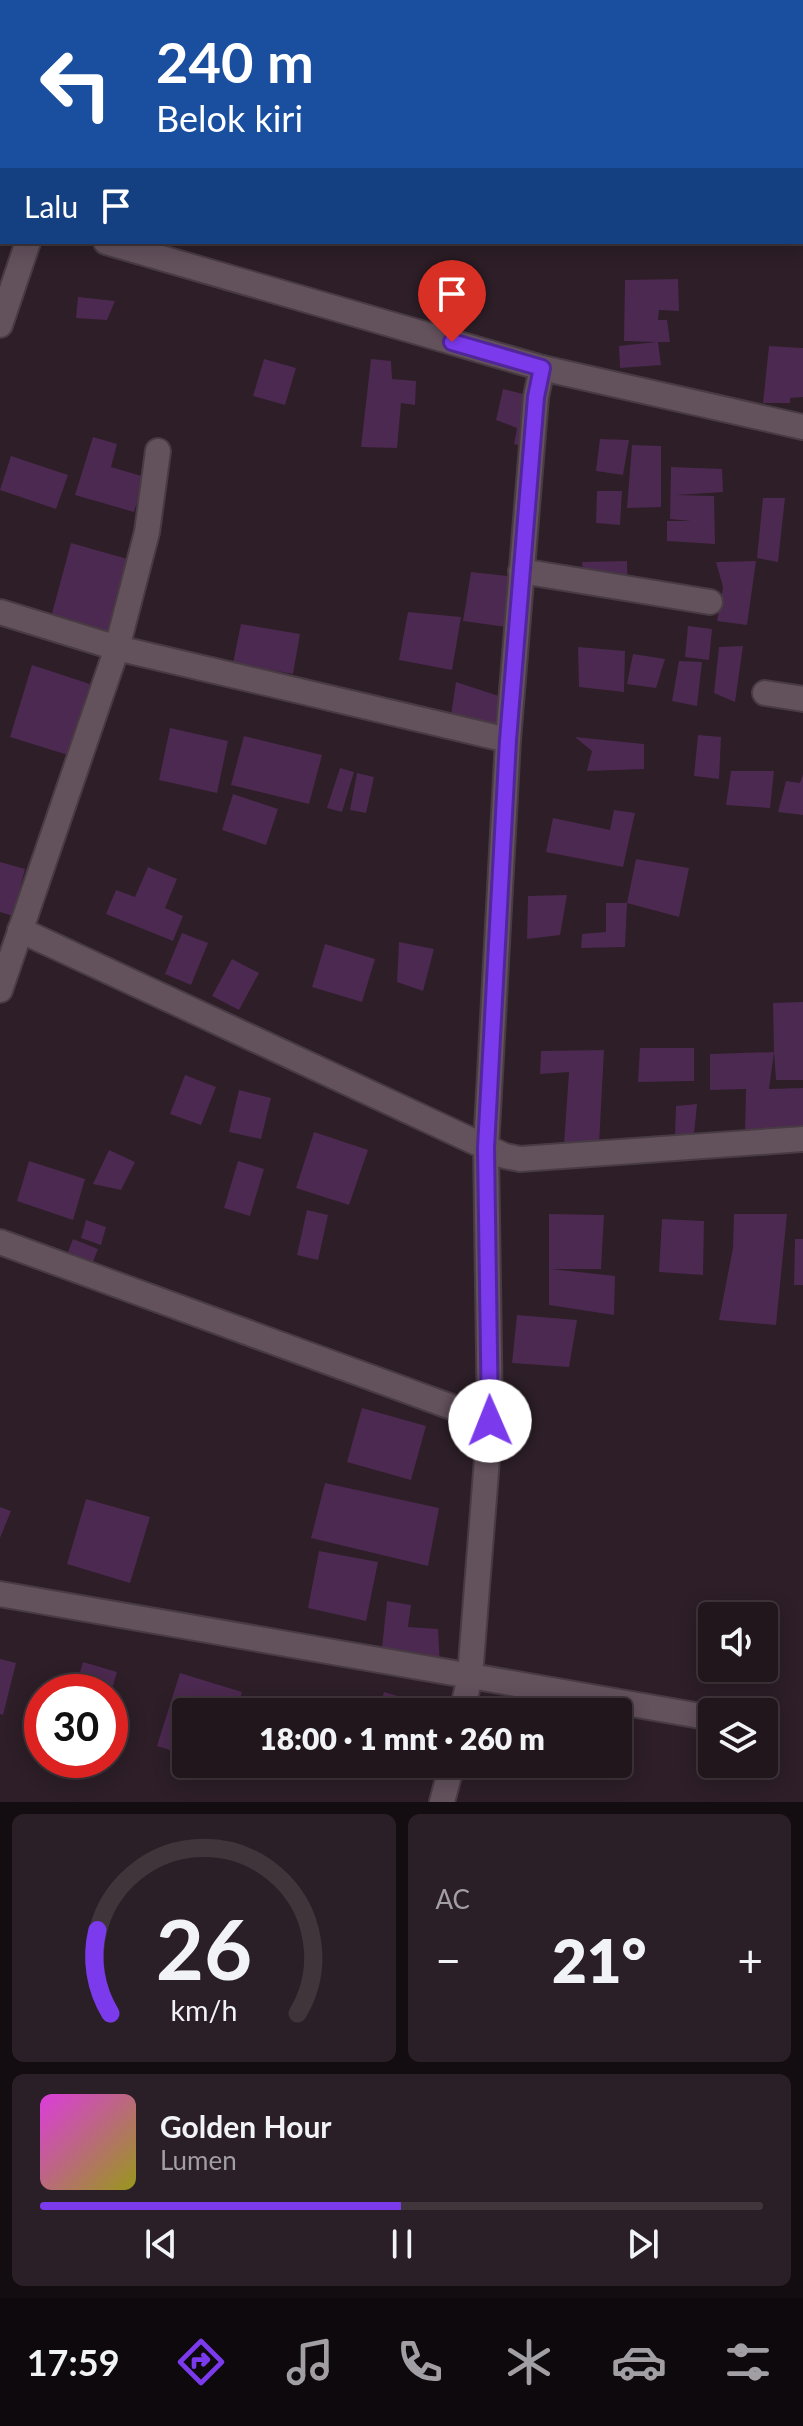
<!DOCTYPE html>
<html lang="id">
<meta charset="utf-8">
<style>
body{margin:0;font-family:Lato,sans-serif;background:#2a1f26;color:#f1f3f6;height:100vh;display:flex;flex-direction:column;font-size:30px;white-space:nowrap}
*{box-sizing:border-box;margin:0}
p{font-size:26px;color:#a29fa4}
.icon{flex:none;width:44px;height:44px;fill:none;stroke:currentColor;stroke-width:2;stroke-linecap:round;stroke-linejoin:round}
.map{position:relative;height:1802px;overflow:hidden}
.sheet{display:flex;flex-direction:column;gap:12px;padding:12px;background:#130c10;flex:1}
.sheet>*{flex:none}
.banner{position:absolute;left:0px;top:0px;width:804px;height:244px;box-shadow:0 4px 20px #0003,0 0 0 2px #3f353b;background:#1a4fa0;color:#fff;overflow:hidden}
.controls{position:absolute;left:698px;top:1602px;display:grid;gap:16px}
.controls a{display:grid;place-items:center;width:80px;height:80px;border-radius:8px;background:#22161d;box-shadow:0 4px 20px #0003,0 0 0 2px #3f353b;font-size:40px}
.speed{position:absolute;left:24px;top:1674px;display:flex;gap:16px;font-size:40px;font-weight:700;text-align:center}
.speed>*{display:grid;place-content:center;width:104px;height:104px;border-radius:50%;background:#22161d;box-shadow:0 4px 20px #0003,0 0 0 2px #3f353b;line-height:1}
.speed .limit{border:12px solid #d22;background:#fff;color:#111}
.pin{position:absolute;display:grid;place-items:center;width:68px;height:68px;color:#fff;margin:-82px -34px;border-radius:50% 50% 50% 0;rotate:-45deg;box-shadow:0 0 8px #0007}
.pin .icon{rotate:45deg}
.me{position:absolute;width:88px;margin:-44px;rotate:359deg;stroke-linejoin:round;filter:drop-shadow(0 0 6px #0008)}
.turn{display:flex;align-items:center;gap:28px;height:168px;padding:0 24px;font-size:36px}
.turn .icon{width:104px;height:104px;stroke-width:2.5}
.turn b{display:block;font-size:56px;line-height:68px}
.then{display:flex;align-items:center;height:76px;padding:0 24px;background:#0003;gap:16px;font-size:30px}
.big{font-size:60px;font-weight:800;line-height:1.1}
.sheet .card{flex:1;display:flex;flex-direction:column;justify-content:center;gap:12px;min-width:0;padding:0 28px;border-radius:12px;background:#2a1f26}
.sheet .dial{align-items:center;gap:0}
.dial svg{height:208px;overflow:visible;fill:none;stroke:#3f353b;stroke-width:7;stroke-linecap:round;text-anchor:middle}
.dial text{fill:#f1f3f6;stroke:none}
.song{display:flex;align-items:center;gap:24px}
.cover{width:96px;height:96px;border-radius:12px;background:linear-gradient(135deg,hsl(300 70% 55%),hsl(60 70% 35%))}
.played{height:8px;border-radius:4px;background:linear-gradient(90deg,#7c3aed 50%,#3f353b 50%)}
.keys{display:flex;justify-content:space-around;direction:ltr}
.heat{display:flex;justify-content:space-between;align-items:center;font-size:44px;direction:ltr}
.sheet .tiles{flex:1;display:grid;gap:12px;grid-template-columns:1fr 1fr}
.card:last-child{grid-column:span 2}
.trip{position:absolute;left:172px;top:1698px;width:460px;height:80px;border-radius:8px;background:#22161d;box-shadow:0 4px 20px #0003,0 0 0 2px #3f353b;font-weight:800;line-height:80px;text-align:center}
.tab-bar{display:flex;height:128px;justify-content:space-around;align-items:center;background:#0e090c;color:#a29fa4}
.tab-bar .icon{width:56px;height:56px}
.tab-bar .current{color:#7c3aed}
.tab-bar b{font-size:36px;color:#f1f3f6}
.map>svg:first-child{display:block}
.building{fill:#4c2950}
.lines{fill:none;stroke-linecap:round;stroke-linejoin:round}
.minor-casing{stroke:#483b43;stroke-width:28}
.minor{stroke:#63515c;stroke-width:24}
.route-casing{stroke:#51269a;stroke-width:20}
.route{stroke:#7c3aed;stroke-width:14}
</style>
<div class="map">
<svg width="803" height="1802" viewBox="0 0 803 1802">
<rect width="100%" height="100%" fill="#2d1e27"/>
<g class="building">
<path d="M678,279L679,311L659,310L658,320H667L670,342H658L661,365L620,368L619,346L656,342L624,341L625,280Z"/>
<path d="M78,297L115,301L107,320L76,318Z"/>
<path d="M769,346L803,348V397L790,398V403H763Z"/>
<path d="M264,359L296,368L285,405L253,396Z"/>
<path d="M371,359L391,361L392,379L416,381L415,405L401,403L397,448L361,447Z"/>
<path d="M503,389L536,397L532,449L514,444L517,428L496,420Z"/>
<path d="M93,437L117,444L111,467L145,477L134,512L75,495Z"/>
<path d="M600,439L629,440L623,475L596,471Z"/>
<path d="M632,445L661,446V507L627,508Z"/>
<path d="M11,456L68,475L56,509L0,490Z"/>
<path d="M671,467L722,469L723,492L677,495L714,496L715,544L667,541V521H691L670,519Z"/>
<path d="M597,491H622L620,525L596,523Z"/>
<path d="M763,498H785L778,562L757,558Z"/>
<path d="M71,543L131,560L107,638L51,617Z"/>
<path d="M627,561L628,594L585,589L582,562Z"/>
<path d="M756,561L747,625L717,621L723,587L716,562Z"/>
<path d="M471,572L518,577L514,628L463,621Z"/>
<path d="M408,612L461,617L452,670L399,660Z"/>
<path d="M241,624L300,634L293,674L233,663Z"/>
<path d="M688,626L712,629L709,660L685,657Z"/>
<path d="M743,646L735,702L714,693L719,647Z"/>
<path d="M578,647L625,651L624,692L579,687Z"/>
<path d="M633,654L665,659L656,688L627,684Z"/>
<path d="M679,661L702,662L697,706L672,701Z"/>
<path d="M32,665L90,684L68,755L10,737Z"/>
<path d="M456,682L508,699L499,733L450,722Z"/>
<path d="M170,728L228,741L217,793L159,780Z"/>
<path d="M698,735L721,737L719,779L694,776Z"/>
<path d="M244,736L322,755L309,804L231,785Z"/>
<path d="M575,737L644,744V769L587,771L592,751Z"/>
<path d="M340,768L354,772L342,812L327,808Z"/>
<path d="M731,771H774L770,808L726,805Z"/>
<path d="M357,773L374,777L366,813L350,810Z"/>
<path d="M803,774V815L778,812L786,781L800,783Z"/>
<path d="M233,794L278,809L266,845L222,830Z"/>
<path d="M614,810L635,813L623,867L546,852L553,818L610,830Z"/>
<path d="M636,859L689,868L679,917L627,903L625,947L581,948L582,934L606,932V903H627Z"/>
<path d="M0,862L25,869L13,916L0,912Z"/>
<path d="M148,867L177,879L165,908L183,916L173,941L106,914L116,890L135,897Z"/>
<path d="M567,895L560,935L527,939L528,896Z"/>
<path d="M182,933L208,943L191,985L165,974Z"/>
<path d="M399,942L434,949L423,991L397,982Z"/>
<path d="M325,944L375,959L362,1002L312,987Z"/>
<path d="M232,959L259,973L239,1010L212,996Z"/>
<path d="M803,1002V1080H776L774,1052L769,1089L803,1088V1130L745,1133L746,1089L710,1090V1054L774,1052L773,1003Z"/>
<path d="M640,1048H694V1081L638,1082Z"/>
<path d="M604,1050L599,1145L564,1144L569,1072L540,1074L541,1051Z"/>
<path d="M185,1075L216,1087L201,1125L170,1114Z"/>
<path d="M239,1090L271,1098L261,1139L229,1132Z"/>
<path d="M697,1104L694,1134L675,1136L676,1106Z"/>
<path d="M314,1132L368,1150L349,1205L296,1188Z"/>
<path d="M109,1150L135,1162L121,1190L93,1184Z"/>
<path d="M29,1161L85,1179L73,1220L17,1201Z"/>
<path d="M238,1161L264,1169L250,1216L224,1208Z"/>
<path d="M307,1210L328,1215L318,1260L297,1255Z"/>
<path d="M549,1214L604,1215L601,1269H551L615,1276L614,1315L549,1305Z"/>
<path d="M734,1214H787L776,1325L719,1320L733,1248Z"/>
<path d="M662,1219L704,1221L703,1275L659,1272Z"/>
<path d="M86,1220L106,1227L101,1245L81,1238Z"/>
<path d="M73,1239L98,1249L91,1267L66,1257Z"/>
<path d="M795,1239H803V1285H794Z"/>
<path d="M517,1315L577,1320L569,1367L512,1363Z"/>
<path d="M362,1408L426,1426L411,1480L347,1462Z"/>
<path d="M325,1483L439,1508L428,1566L311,1538Z"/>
<path d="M86,1499L150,1517L130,1583L67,1564Z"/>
<path d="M0,1507L11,1511L0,1538Z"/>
<path d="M319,1551L378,1562L366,1621L308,1608Z"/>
<path d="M387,1601L411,1605L408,1627L438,1629L440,1665L381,1657Z"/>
<path d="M0,1659L16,1663L3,1715L0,1714Z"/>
<path d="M83,1662L117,1672L111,1692H74Z"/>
<path d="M180,1673L242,1692L236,1712H186V1755L157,1746Z"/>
<path d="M384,1692L404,1698L405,1708L417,1712H379Z"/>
<path d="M319,1704L355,1709V1712H318Z"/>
</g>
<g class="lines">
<defs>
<g id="minor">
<path d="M0,217L2,218"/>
<path d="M106,242L542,368L803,427"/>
<path d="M0,325L28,242"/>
<path d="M521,571L710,602"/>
<path d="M0,612L117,648L147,532L158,451"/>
<path d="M765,693L803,699"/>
<path d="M20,930L505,1156L520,1159L803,1139"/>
<path d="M0,990L117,648L508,740"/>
<path d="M0,1242L490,1421"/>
<path d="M0,1594L712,1718"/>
<path d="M462,1712L470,1676L490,1421L486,1148L508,740L536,397L542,368"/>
<path d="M442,1802L452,1764"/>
</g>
</defs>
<use href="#minor" class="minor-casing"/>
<use href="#minor" class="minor"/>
</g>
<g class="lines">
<defs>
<path id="route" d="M452,342L542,368L536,397L508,740L486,1148L490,1421"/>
</defs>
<use href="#route" class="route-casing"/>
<use href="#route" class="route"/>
</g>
</svg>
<div class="controls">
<a><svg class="icon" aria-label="sound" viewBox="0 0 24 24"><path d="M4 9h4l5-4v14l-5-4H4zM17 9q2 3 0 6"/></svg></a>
<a><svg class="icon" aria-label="layers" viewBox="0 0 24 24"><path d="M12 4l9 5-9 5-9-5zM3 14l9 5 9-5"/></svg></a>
</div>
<div class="speed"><div class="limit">30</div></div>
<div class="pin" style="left:452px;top:342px;background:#d93025"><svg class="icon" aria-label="arrive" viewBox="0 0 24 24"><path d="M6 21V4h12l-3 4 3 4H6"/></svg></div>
<svg class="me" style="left:490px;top:1421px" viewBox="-20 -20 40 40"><circle r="19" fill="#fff"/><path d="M0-13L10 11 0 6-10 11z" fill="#7c3aed"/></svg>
<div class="trip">18:00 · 1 mnt · 260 m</div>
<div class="banner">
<div class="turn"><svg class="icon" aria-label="left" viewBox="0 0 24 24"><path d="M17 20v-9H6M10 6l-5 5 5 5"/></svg><div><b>240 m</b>Belok kiri</div></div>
<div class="then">Lalu<svg class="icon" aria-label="arrive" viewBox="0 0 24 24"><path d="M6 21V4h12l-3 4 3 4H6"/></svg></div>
</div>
</div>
<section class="sheet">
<div class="tiles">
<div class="card dial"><svg viewBox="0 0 100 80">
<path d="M14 69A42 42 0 1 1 86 69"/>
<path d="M14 69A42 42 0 0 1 9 37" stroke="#7c3aed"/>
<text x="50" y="56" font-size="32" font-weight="700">26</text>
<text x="50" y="72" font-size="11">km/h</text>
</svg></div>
<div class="card"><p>AC</p>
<div class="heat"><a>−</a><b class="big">21°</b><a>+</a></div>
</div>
<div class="card">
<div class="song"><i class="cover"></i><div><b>Golden Hour</b><p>Lumen</p></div></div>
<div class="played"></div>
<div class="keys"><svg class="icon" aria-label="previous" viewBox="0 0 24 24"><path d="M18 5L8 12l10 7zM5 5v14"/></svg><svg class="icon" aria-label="pause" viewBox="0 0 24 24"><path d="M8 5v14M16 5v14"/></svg><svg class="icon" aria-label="next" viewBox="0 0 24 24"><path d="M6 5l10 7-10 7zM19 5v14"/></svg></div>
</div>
</div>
</section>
<nav class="tab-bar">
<b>17:59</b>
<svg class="icon current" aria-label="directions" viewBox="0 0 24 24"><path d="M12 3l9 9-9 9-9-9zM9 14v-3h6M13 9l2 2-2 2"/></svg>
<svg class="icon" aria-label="music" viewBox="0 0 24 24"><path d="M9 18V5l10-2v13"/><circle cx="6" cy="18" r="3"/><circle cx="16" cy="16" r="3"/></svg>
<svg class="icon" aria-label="phone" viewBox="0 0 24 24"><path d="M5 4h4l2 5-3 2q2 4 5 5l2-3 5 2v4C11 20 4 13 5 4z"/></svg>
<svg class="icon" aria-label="climate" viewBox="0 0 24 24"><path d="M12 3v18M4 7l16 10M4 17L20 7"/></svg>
<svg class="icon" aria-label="car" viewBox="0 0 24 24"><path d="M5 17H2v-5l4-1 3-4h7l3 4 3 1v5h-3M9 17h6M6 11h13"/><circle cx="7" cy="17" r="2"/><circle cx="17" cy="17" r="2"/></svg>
<svg class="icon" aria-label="filters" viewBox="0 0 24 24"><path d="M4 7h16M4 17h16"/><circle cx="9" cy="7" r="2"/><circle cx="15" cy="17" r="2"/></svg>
</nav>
